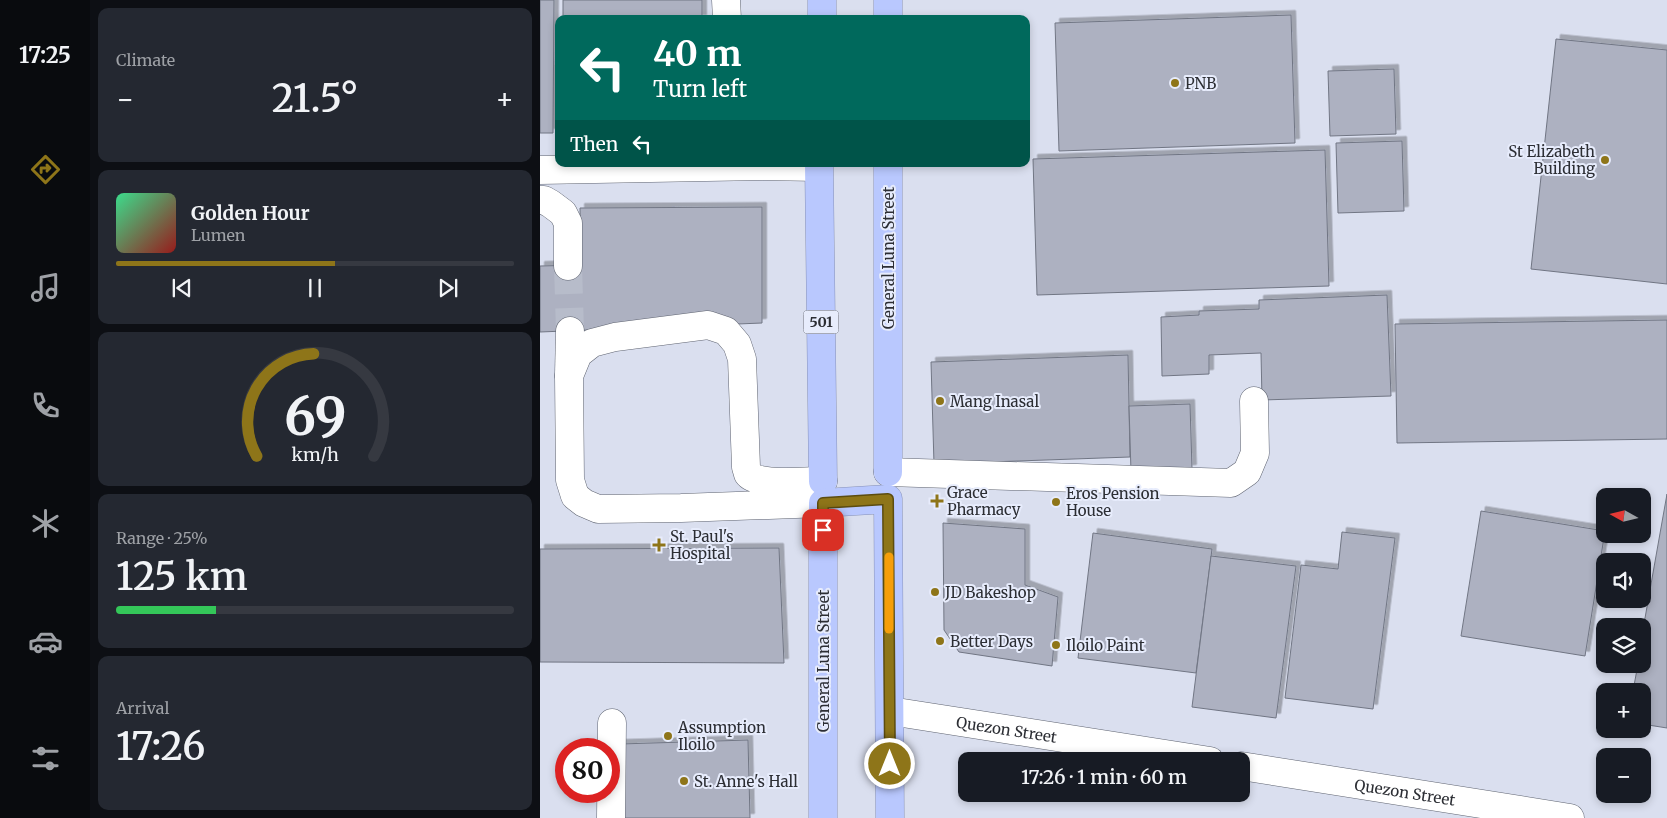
<!DOCTYPE html>
<meta charset="utf-8">
<style>
body{margin:0;font-family:Merriweather,serif;background:#242831;color:#f1f3f6;height:100vh;display:flex;flex-direction:column;font-size:19px;white-space:nowrap}
*{box-sizing:border-box;margin:0}
p{font-size:16px;color:#9ea1a6}
.icon{flex:none;width:28px;height:28px;fill:none;stroke:currentColor;stroke-width:2;stroke-linecap:round;stroke-linejoin:round}
.map{position:relative;flex:1;overflow:hidden}
.panel{display:flex;flex-direction:column;gap:8px;padding:8px;background:#0d0f14;width:450px}
.panel>*{flex:none}
.guide{position:absolute;left:15px;top:15px;width:475px;height:152px;border-radius:10px;box-shadow:0 2px 8px #0003;background:#00695c;color:#fff;overflow:hidden}
.needle{width:32px;rotate:278deg}
.controls{position:absolute;left:1056px;top:488px;display:grid;gap:10px}
.controls a{display:grid;place-items:center;width:55px;height:55px;border-radius:10px;background:#171b24;box-shadow:0 2px 8px #0003;font-size:25px}
.speed{position:absolute;left:15px;top:738px;display:flex;gap:10px;font-size:25px;font-weight:700;text-align:center}
.speed>*{display:grid;place-content:center;width:65px;height:65px;border-radius:50%;background:#171b24;box-shadow:0 2px 8px #0003;line-height:1}
.speed .limit{border:8px solid #d22;background:#fff;color:#111}
.pin{position:absolute;display:grid;place-items:center;width:42px;height:42px;color:#fff;margin:-21px;border-radius:10px;box-shadow:0 2px 8px #0006}
.me{position:absolute;width:55px;margin:-28px;rotate:0deg;stroke-linejoin:round;filter:drop-shadow(0 0 4px #0008)}
.turn{display:flex;align-items:center;gap:18px;height:105px;padding:0 15px;font-size:22px}
.turn .icon{width:65px;height:65px;stroke-width:2.5}
.turn b{display:block;font-size:35px;line-height:42px}
.then{display:flex;align-items:center;height:48px;padding:0 15px;background:#0003;gap:10px;font-size:19px}
.big{font-size:38px;font-weight:600;line-height:1.1}
.panel .tile{flex:1;display:flex;flex-direction:column;justify-content:center;gap:8px;min-width:0;padding:0 18px;border-radius:10px;background:#242831}
.panel .dial{align-items:center;gap:0}
.dial svg{height:130px;overflow:visible;fill:none;stroke:#363941;stroke-width:7;stroke-linecap:round;text-anchor:middle}
.dial text{fill:#f1f3f6;stroke:none}
.song{display:flex;align-items:center;gap:15px}
.cover{width:60px;height:60px;border-radius:8px;background:linear-gradient(135deg,hsl(150 70% 55%),hsl(0 70% 35%))}
.played{height:5px;border-radius:2px;background:linear-gradient(90deg,#8e7519 55%,#363941 55%)}
.keys{display:flex;justify-content:space-around;direction:ltr}
.heat{display:flex;justify-content:space-between;align-items:center;font-size:28px;direction:ltr}
.charge{height:8px;border-radius:4px;background:linear-gradient(90deg,#34c759 25%,#363941 0)}
.trip{position:absolute;left:418px;top:752px;width:292px;height:50px;border-radius:10px;background:#171b24;box-shadow:0 2px 8px #0003;font-weight:600;line-height:50px;text-align:center}
main{display:flex;flex:1;min-height:0}
.tab-bar{display:flex;flex-direction:column;width:90px;justify-content:space-around;align-items:center;background:#090b0e;color:#9ea1a6}
.tab-bar .icon{width:35px;height:35px}
.tab-bar .active{color:#8e7519}
.tab-bar b{font-size:22px;color:#f1f3f6}
.map>svg:first-child{display:block}
.building{fill:#adb1c1;stroke:#717684;filter:url(#shadow)}
.lines{fill:none;stroke-linecap:round;stroke-linejoin:round}
.minor-tunnel{stroke:#b7bcca;stroke-width:28;stroke-dasharray:28 14;stroke-linecap:butt}
.minor-casing{stroke:#5f6471;stroke-width:29}
.highway-casing{stroke:#8892b7;stroke-width:29}
.minor{stroke:#fff;stroke-width:28}
.highway{stroke:#b9c8fe;stroke-width:28}
.route-casing{stroke:#5c4c10;stroke-width:12}
.route{stroke:#8e7519;stroke-width:9}
.slow{stroke:#f59e0b;stroke-width:9}
.poi-dot{fill:#8e7519;stroke:#e7ecfc;stroke-width:2}
.labels{text-anchor:middle;dominant-baseline:central;stroke-width:4;stroke-linejoin:round;paint-order:stroke}
.shield{fill:#e7ecfc;stroke:#646770;stroke-width:1}
.shield-label{font-size:14px;font-weight:bold;fill:#2c2e34}
.poi-label{font-size:15px;fill:#2c2e34;stroke:#e7ecfc;text-anchor:start}
.street-label{font-size:15px;fill:#2c2e34;stroke:#e7ecfc}
</style>
<main>
<nav class="tab-bar">
<b>17:25</b>
<svg class="icon active" aria-label="directions" viewBox="0 0 24 24"><path d="M12 3l9 9-9 9-9-9zM9 14v-3h6M13 9l2 2-2 2"/></svg>
<svg class="icon" aria-label="music" viewBox="0 0 24 24"><path d="M9 18V5l10-2v13"/><circle cx="6" cy="18" r="3"/><circle cx="16" cy="16" r="3"/></svg>
<svg class="icon" aria-label="phone" viewBox="0 0 24 24"><path d="M5 4h4l2 5-3 2q2 4 5 5l2-3 5 2v4C11 20 4 13 5 4z"/></svg>
<svg class="icon" aria-label="climate" viewBox="0 0 24 24"><path d="M12 3v18M4 7l16 10M4 17L20 7"/></svg>
<svg class="icon" aria-label="car" viewBox="0 0 24 24"><path d="M5 17H2v-5l4-1 3-4h7l3 4 3 1v5h-3M9 17h6M6 11h13"/><circle cx="7" cy="17" r="2"/><circle cx="17" cy="17" r="2"/></svg>
<svg class="icon" aria-label="filters" viewBox="0 0 24 24"><path d="M4 7h16M4 17h16"/><circle cx="9" cy="7" r="2"/><circle cx="15" cy="17" r="2"/></svg>
</nav>
<section class="panel">
<div class="tile"><p>Climate</p>
<div class="heat"><a>−</a><b class="big">21.5°</b><a>+</a></div>
</div>
<div class="tile">
<div class="song"><i class="cover"></i><div><b>Golden Hour</b><p>Lumen</p></div></div>
<div class="played"></div>
<div class="keys"><svg class="icon" aria-label="previous" viewBox="0 0 24 24"><path d="M18 5L8 12l10 7zM5 5v14"/></svg><svg class="icon" aria-label="pause" viewBox="0 0 24 24"><path d="M8 5v14M16 5v14"/></svg><svg class="icon" aria-label="next" viewBox="0 0 24 24"><path d="M6 5l10 7-10 7zM19 5v14"/></svg></div>
</div>
<div class="tile dial"><svg viewBox="0 0 100 80">
<path d="M14 69A42 42 0 1 1 86 69"/>
<path d="M14 69A42 42 0 0 1 49 6" stroke="#8e7519"/>
<text x="50" y="56" font-size="32" font-weight="700">69</text>
<text x="50" y="72" font-size="11">km/h</text>
</svg></div>
<div class="tile"><p>Range · 25%</p><b class="big">125 km</b><div class="charge"></div></div>
<div class="tile"><p>Arrival</p><b class="big">17:26</b></div>
</section>
<div class="map">
<svg width="1127" height="818" viewBox="0 0 1127 818">
<defs>
<filter id="shadow"><feDropShadow dx="4.5" dy="-4.5" stdDeviation="0" flood-color="#0004"/></filter>
</defs>
<rect width="100%" height="100%" fill="#dadfef"/>
<g class="building">
<path d="M0,0H14L13,133H0Z"/>
<rect x="23" y="0" width="139" height="19"/>
<path d="M751,15L755,143L519,151L515,23Z"/>
<path d="M1016,39L1127,50V284L991,269Z"/>
<path d="M854,69L856,134L790,136L788,71Z"/>
<path d="M862,141L864,211L798,213L796,143Z"/>
<path d="M785,150L789,286L497,295L493,159Z"/>
<path d="M222,207V323L0,332V266L41,265L40,208Z"/>
<path d="M847,295L851,396L722,400L721,353L669,355V374L622,376L621,317L659,315V311L719,309V300Z"/>
<path d="M1127,320V439L857,443L855,324Z"/>
<path d="M588,355L590,457L394,464L391,362Z"/>
<path d="M650,404L652,469L591,472L589,406Z"/>
<path d="M1127,494V728L1102,724V691H1093L1098,664H1102V635Z"/>
<path d="M941,511L1065,531L1045,656L921,636Z"/>
<path d="M403,523L485,529V585L518,597L512,666L419,652L404,630Z"/>
<path d="M802,532L855,538L833,709L745,698L761,565L798,569Z"/>
<path d="M553,533L672,549L656,673L538,658Z"/>
<path d="M239,548L244,663L0,662V549Z"/>
<path d="M671,556L756,566L736,718L652,707Z"/>
<path d="M208,740L210,818H79L80,744Z"/>
</g>
<g class="lines">
<path class="minor-tunnel" d="M28,266L30,331"/>
<defs>
<g id="minor">
<path d="M186,0L187,19"/>
<path d="M0,170L222,166L278,167"/>
<path d="M0,200H4L11,204L23,213L28,223V266"/>
<path d="M29,375L30,331"/>
<path d="M348,472L691,483L707,472L715,453L714,401"/>
<path d="M283,481C269,481 216,486 208,474C208,474 206,467 206,467L202,359L197,344L186,331L168,325L75,337L52,343L38,354L29,376L30,480L35,496L44,503L58,509L141,508L283,503"/>
<path id="s1" d="M350,711L670,761"/>
<path id="s2" d="M701,766L1030,818"/>
<path d="M71,818L72,723"/>
</g>
<g id="highway">
<path d="M348,0V19"/>
<path d="M282,19V0"/>
<path d="M279,164L283,481"/>
<path d="M348,164V472"/>
<path d="M283,818V503L348,499L350,818"/>
</g>
</defs>
<use href="#minor" class="minor-casing"/>
<use href="#highway" class="highway-casing"/>
<use href="#minor" class="minor"/>
<use href="#highway" class="highway"/>
</g>
<g class="lines">
<defs>
<path id="route" d="M283,530V503L348,499L350,764"/>
</defs>
<use href="#route" class="route-casing"/>
<use href="#route" class="route"/>
<path class="slow" d="M349,557V629"/>
</g>
<g class="poi-dot">
<circle cx="635" cy="83" r="5"/>
<circle cx="1065" cy="160" r="5"/>
<circle cx="400" cy="401" r="5"/>
<path d="M394.5 493.5h5v5h5v5h-5v5h-5v-5h-5v-5h5z"/>
<circle cx="516" cy="502" r="5"/>
<path d="M116.5 537.5h5v5h5v5h-5v5h-5v-5h-5v-5h5z"/>
<circle cx="395" cy="592" r="5"/>
<circle cx="400" cy="641" r="5"/>
<circle cx="516" cy="645" r="5"/>
<circle cx="128" cy="736" r="5"/>
<circle cx="144" cy="781" r="5"/>
</g>
<g class="labels">
<rect class="shield" x="263.5" y="310.5" width="35" height="23" rx="4"/>
<g class="shield-label">
<text x="281" y="322">501</text>
</g>
<g class="poi-label">
<text x="645" y="83">PNB</text>
<text x="1055" y="151" text-anchor="end">St Elizabeth<tspan x="1055" dy="17">Building</tspan></text>
<text x="410" y="401">Mang Inasal</text>
<text x="407" y="492">Grace<tspan x="407" dy="17">Pharmacy</tspan></text>
<text x="526" y="493">Eros Pension<tspan x="526" dy="17">House</tspan></text>
<text x="130" y="536">St. Paul's<tspan x="130" dy="17">Hospital</tspan></text>
<text x="405" y="592">JD Bakeshop</text>
<text x="410" y="641">Better Days</text>
<text x="526" y="645">Iloilo Paint</text>
<text x="138" y="727">Assumption<tspan x="138" dy="17">Iloilo</tspan></text>
<text x="154" y="781">St. Anne's Hall</text>
</g>
<g class="street-label">
<text transform="translate(348 258) rotate(-90)">General Luna Street</text>
<text transform="translate(283 661) rotate(-90)">General Luna Street</text>
<text stroke="none"><textPath href="#s1" startOffset="118">Quezon Street</textPath></text>
<text stroke="none"><textPath href="#s2" startOffset="166">Quezon Street</textPath></text>
</g>
</g>
</svg>
<div class="controls">
<a><svg class="needle" viewBox="-14 -14 28 28"><path d="M0-13l5 13h-10z" fill="#e53935"/><path d="M0 13l5-13h-10z" fill="#9ea1a6"/></svg></a>
<a><svg class="icon" aria-label="sound" viewBox="0 0 24 24"><path d="M4 9h4l5-4v14l-5-4H4zM17 9q2 3 0 6"/></svg></a>
<a><svg class="icon" aria-label="layers" viewBox="0 0 24 24"><path d="M12 4l9 5-9 5-9-5zM3 14l9 5 9-5"/></svg></a>
<a>+</a>
<a>−</a>
</div>
<div class="speed"><div class="limit">80</div></div>
<div class="pin" style="left:283px;top:530px;background:#d93025"><svg class="icon" aria-label="arrive" viewBox="0 0 24 24"><path d="M6 21V4h12l-3 4 3 4H6"/></svg></div>
<svg class="me" style="left:350px;top:764px" viewBox="-20 -20 40 40"><circle r="17" fill="#8e7519" stroke="#fff" stroke-width="3"/><path d="M0-11L8 9 0 5-8 9z" fill="#fff"/></svg>
<div class="trip">17:26 · 1 min · 60 m</div>
<div class="guide">
<div class="turn"><svg class="icon" aria-label="left" viewBox="0 0 24 24"><path d="M17 20v-9H6M10 6l-5 5 5 5"/></svg><div><b>40 m</b>Turn left</div></div>
<div class="then">Then<svg class="icon" aria-label="left" viewBox="0 0 24 24"><path d="M17 20v-9H6M10 6l-5 5 5 5"/></svg></div>
</div>
</div>
</main>
